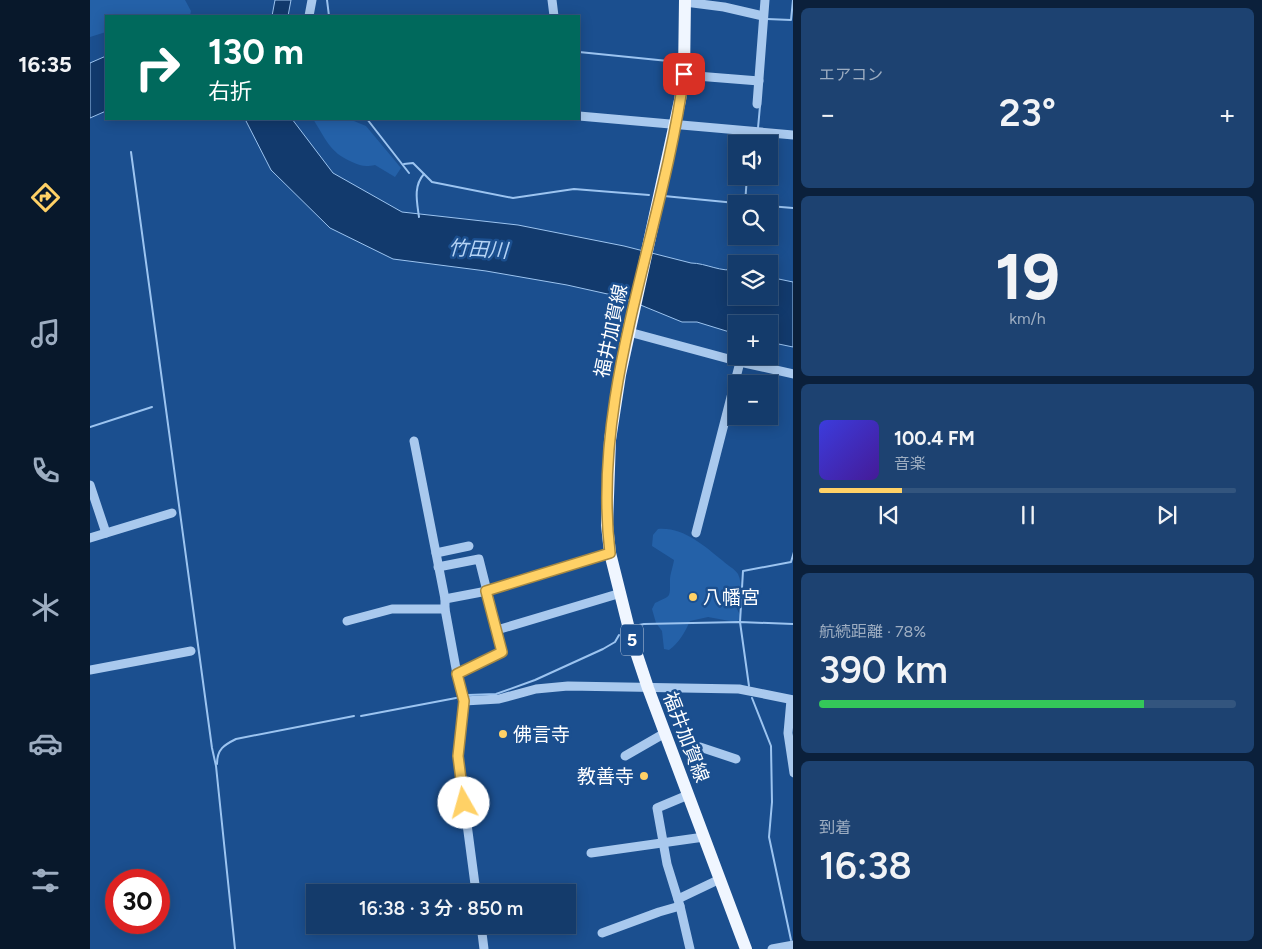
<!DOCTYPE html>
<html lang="ja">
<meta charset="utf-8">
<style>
body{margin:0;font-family:Figtree,"Noto Sans JP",sans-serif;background:#1d4271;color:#f1f3f6;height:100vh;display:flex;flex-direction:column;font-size:19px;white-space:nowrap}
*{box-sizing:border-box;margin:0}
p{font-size:16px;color:#9dadc1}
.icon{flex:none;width:28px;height:28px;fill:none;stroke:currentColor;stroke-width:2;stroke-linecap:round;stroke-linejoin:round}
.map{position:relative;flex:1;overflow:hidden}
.panel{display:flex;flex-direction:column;gap:8px;padding:8px;background:#0b203b;width:469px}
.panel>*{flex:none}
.banner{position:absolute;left:15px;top:15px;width:475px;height:105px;border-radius:0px;box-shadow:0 2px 12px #0003,0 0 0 1px #33557e;background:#00695c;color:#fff;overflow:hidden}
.tools{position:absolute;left:638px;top:135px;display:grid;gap:10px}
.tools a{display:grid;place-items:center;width:50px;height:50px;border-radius:0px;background:#143b6b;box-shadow:0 2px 12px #0003,0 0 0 1px #33557e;font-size:25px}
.speed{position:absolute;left:15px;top:869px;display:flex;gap:10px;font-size:25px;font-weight:700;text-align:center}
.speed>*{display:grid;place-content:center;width:65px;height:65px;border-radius:50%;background:#143b6b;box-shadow:0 2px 12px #0003,0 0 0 1px #33557e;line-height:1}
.speed .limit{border:8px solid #d22;background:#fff;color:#111}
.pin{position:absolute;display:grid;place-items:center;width:42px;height:42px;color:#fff;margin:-21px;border-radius:10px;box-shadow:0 2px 8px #0006}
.me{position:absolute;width:55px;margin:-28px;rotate:353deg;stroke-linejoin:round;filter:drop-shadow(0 0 4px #0008)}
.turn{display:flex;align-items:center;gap:18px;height:105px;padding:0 20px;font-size:22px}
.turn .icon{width:65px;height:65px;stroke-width:2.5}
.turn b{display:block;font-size:35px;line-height:42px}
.big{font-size:38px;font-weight:600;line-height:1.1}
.panel .widget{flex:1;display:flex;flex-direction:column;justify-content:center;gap:8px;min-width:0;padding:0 18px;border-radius:8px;background:#1d4271}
.panel .dial{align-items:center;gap:0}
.dial b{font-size:65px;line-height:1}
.song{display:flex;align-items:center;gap:15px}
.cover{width:60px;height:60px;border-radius:8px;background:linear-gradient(135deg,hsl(240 70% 55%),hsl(260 70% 35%))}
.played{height:5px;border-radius:2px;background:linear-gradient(90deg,#ffd166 20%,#33557e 20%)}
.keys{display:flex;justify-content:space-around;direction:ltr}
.heat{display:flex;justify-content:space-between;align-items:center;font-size:28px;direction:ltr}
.charge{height:8px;border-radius:4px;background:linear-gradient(90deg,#34c759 78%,#33557e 0)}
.trip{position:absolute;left:216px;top:884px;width:270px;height:50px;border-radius:0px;background:#143b6b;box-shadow:0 2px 12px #0003,0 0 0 1px #33557e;font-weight:600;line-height:50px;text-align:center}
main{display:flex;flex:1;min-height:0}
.tabs{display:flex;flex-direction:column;width:90px;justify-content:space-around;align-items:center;background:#08182b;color:#9dadc1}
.tabs .icon{width:35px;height:35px}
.tabs .selected{color:#ffd166}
.tabs b{font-size:22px;color:#f1f3f6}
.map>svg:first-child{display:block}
.green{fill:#2461a8}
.water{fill:#123a6d;stroke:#9cc4f0}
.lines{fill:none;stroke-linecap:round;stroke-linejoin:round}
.stream{stroke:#9cc4f0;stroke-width:2}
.minor{stroke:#a9c9ee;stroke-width:9}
.major{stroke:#f0f6ff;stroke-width:12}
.route-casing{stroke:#a68842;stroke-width:12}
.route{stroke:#ffd166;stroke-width:9}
.poi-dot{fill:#ffd166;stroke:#1b4f8f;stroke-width:2}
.labels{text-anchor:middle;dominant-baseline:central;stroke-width:5;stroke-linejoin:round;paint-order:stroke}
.shield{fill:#1b4f8f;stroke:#bbcadd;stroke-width:1}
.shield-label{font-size:18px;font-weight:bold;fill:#fff}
.street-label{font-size:19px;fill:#fff;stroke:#1b4f8f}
.poi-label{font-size:19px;fill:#fff;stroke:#1b4f8f;text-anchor:start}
.water-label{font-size:20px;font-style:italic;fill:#b5d3f5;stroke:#1b4f8f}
</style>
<main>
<nav class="tabs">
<b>16:35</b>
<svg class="icon selected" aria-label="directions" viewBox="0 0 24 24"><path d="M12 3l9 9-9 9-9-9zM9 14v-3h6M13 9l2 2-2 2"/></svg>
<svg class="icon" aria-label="music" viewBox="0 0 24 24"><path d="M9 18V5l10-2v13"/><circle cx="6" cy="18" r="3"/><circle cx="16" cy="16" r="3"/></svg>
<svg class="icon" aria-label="phone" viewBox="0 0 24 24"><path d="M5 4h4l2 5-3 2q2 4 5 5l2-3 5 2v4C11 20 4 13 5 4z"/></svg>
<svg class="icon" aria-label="climate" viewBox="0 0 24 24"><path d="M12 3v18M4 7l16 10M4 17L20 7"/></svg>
<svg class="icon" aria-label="car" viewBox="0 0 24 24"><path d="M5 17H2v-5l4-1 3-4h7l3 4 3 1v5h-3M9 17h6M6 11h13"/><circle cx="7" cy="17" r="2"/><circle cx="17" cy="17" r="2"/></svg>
<svg class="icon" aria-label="filters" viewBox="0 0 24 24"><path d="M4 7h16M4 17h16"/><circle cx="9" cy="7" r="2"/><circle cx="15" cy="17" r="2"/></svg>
</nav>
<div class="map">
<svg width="704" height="949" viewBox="0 0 704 949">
<rect width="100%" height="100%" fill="#1b4f8f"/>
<g class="green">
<path d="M0,0H95L101,11L100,16H16V32L0,37Z"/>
<path d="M223,119H259L276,126L311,168L305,177L285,165C275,167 271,166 262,162C239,152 236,139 223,119Z"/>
<path d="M568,529C594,527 614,546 633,561C638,566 644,568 648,574C653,584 650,599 647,609L650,615L649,620L645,622L618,617L600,621C595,632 589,643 579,650L574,649L572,631L566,623L562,609L565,603C581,595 580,599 580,580C580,574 583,567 584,560L562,546L563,535Z"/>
</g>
<g class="water">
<path d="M185,0H201L198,16H182Z"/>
<path d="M16,56V111L0,118V63Z"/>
<path d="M155,119H202L243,173L312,212L428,225L534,246L601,263C616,263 632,273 646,269V296H679V277L703,282V347L679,342V324H646V334L607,322H592L531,297L477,285L396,271L303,259L240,228L181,170Z"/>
</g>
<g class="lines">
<g class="stream">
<path d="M237,0L239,16"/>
<path d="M677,19L701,20L703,0"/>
<path d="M489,52L588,62"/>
<path d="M277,119L319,173"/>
<path d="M668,128L670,106"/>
<path d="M659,144L660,135"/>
<path d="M41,152L122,748L126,766L145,949"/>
<path d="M314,164L323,163L342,182L423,198L484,189L559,195"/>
<path d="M574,196L656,204"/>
<path d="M655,204L657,176"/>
<path d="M679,206L704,208"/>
<path d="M329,217C327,202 323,186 334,174"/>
<path d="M0,427L62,407"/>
<path d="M544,626L554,624L650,622L704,624"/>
<path d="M659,686L650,622L653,571L701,562L704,552"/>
<path d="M378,695L406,694L445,680L513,649L525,642L529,635"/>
<path d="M662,698L681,746L682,802L679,837L701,940"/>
<path d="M271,716L366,698"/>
<path d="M127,764C127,749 134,745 146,739L264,716"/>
</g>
<g class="minor">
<path d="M462,0L464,16"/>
<path d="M595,2L634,7L673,16"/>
<path d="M219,16L222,0"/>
<path d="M594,75L669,81"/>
<path d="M667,104L675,0"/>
<path d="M489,116L704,135"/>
<path d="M539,332L650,362L704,374"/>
<path d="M324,441L355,599V609L367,674L374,701L368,756L386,892"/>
<path d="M0,485L16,533"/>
<path d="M606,533L650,362"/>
<path d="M0,538L82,513"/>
<path d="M346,553L379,546"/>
<path d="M348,567L389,559L412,651L367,674"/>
<path d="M355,599L397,591L520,553"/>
<path d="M257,621L302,609H355"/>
<path d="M407,630L531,593"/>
<path d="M0,670L101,651"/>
<path d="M701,700L698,733L704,773"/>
<path d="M374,701L409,699L446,689L478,686L649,689L704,700"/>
<path d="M610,747L646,759"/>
<path d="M535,756L575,733"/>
<path d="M598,795L567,808L577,864L590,906L600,949"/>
<path d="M501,853L614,837"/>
<path d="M588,899L630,879"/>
<path d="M391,925L394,949"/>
<path d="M512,933L569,912L590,906"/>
<path d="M682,949L704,945"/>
</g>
<path class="major" d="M595,0L594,75L590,100L530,375L520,440L517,525L520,553L541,637L558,688L656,949"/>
</g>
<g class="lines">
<defs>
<path id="route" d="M374,803L368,756L374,701L367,674L412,652L396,591L520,553C501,390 573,234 594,74"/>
</defs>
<use href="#route" class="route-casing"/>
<use href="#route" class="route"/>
</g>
<g class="poi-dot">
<circle cx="603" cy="597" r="5"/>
<circle cx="413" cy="734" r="5"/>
<circle cx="554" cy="776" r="5"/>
</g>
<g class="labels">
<rect class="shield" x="531" y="624.5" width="22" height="31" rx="4"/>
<g class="shield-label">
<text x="542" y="640">5</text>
</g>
<g class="street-label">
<text transform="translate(521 331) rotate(-78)">福井加賀線</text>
<text transform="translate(596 737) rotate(69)">福井加賀線</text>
</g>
<g class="poi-label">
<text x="613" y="597">八幡宮</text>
<text x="423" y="734">佛言寺</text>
<text x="544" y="776" text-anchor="end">教善寺</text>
</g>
<g class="water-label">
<text transform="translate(388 249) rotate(3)">竹田川</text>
</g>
</g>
</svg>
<div class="tools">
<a><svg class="icon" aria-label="sound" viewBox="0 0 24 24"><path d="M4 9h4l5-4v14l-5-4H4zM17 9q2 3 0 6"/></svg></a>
<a><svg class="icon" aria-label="search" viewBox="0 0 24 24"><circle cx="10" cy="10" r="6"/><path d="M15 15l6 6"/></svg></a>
<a><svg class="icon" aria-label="layers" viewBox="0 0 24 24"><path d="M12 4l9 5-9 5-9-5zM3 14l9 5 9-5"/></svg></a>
<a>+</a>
<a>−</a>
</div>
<div class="speed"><div class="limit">30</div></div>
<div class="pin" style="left:594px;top:74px;background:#d93025"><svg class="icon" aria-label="arrive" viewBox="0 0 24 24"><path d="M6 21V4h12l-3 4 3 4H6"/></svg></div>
<svg class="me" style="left:374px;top:803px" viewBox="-20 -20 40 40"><circle r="19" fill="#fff"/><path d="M0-13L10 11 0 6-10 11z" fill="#ffd166"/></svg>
<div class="trip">16:38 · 3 分 · 850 m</div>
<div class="banner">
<div class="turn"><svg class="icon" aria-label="right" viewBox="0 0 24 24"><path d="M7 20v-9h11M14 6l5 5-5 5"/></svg><div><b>130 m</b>右折</div></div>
</div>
</div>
<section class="panel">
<div class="widget"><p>エアコン</p>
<div class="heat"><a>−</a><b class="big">23°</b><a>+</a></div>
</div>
<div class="widget dial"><b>19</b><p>km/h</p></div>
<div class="widget">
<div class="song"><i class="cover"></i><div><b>100.4 FM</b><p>音楽</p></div></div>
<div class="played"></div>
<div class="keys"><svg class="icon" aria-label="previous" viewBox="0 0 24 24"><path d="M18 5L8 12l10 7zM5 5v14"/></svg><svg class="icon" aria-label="pause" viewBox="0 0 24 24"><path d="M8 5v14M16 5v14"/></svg><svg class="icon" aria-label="next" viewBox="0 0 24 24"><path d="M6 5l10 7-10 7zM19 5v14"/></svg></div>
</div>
<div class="widget"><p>航続距離 · 78%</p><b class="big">390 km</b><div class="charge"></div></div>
<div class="widget"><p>到着</p><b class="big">16:38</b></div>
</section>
</main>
